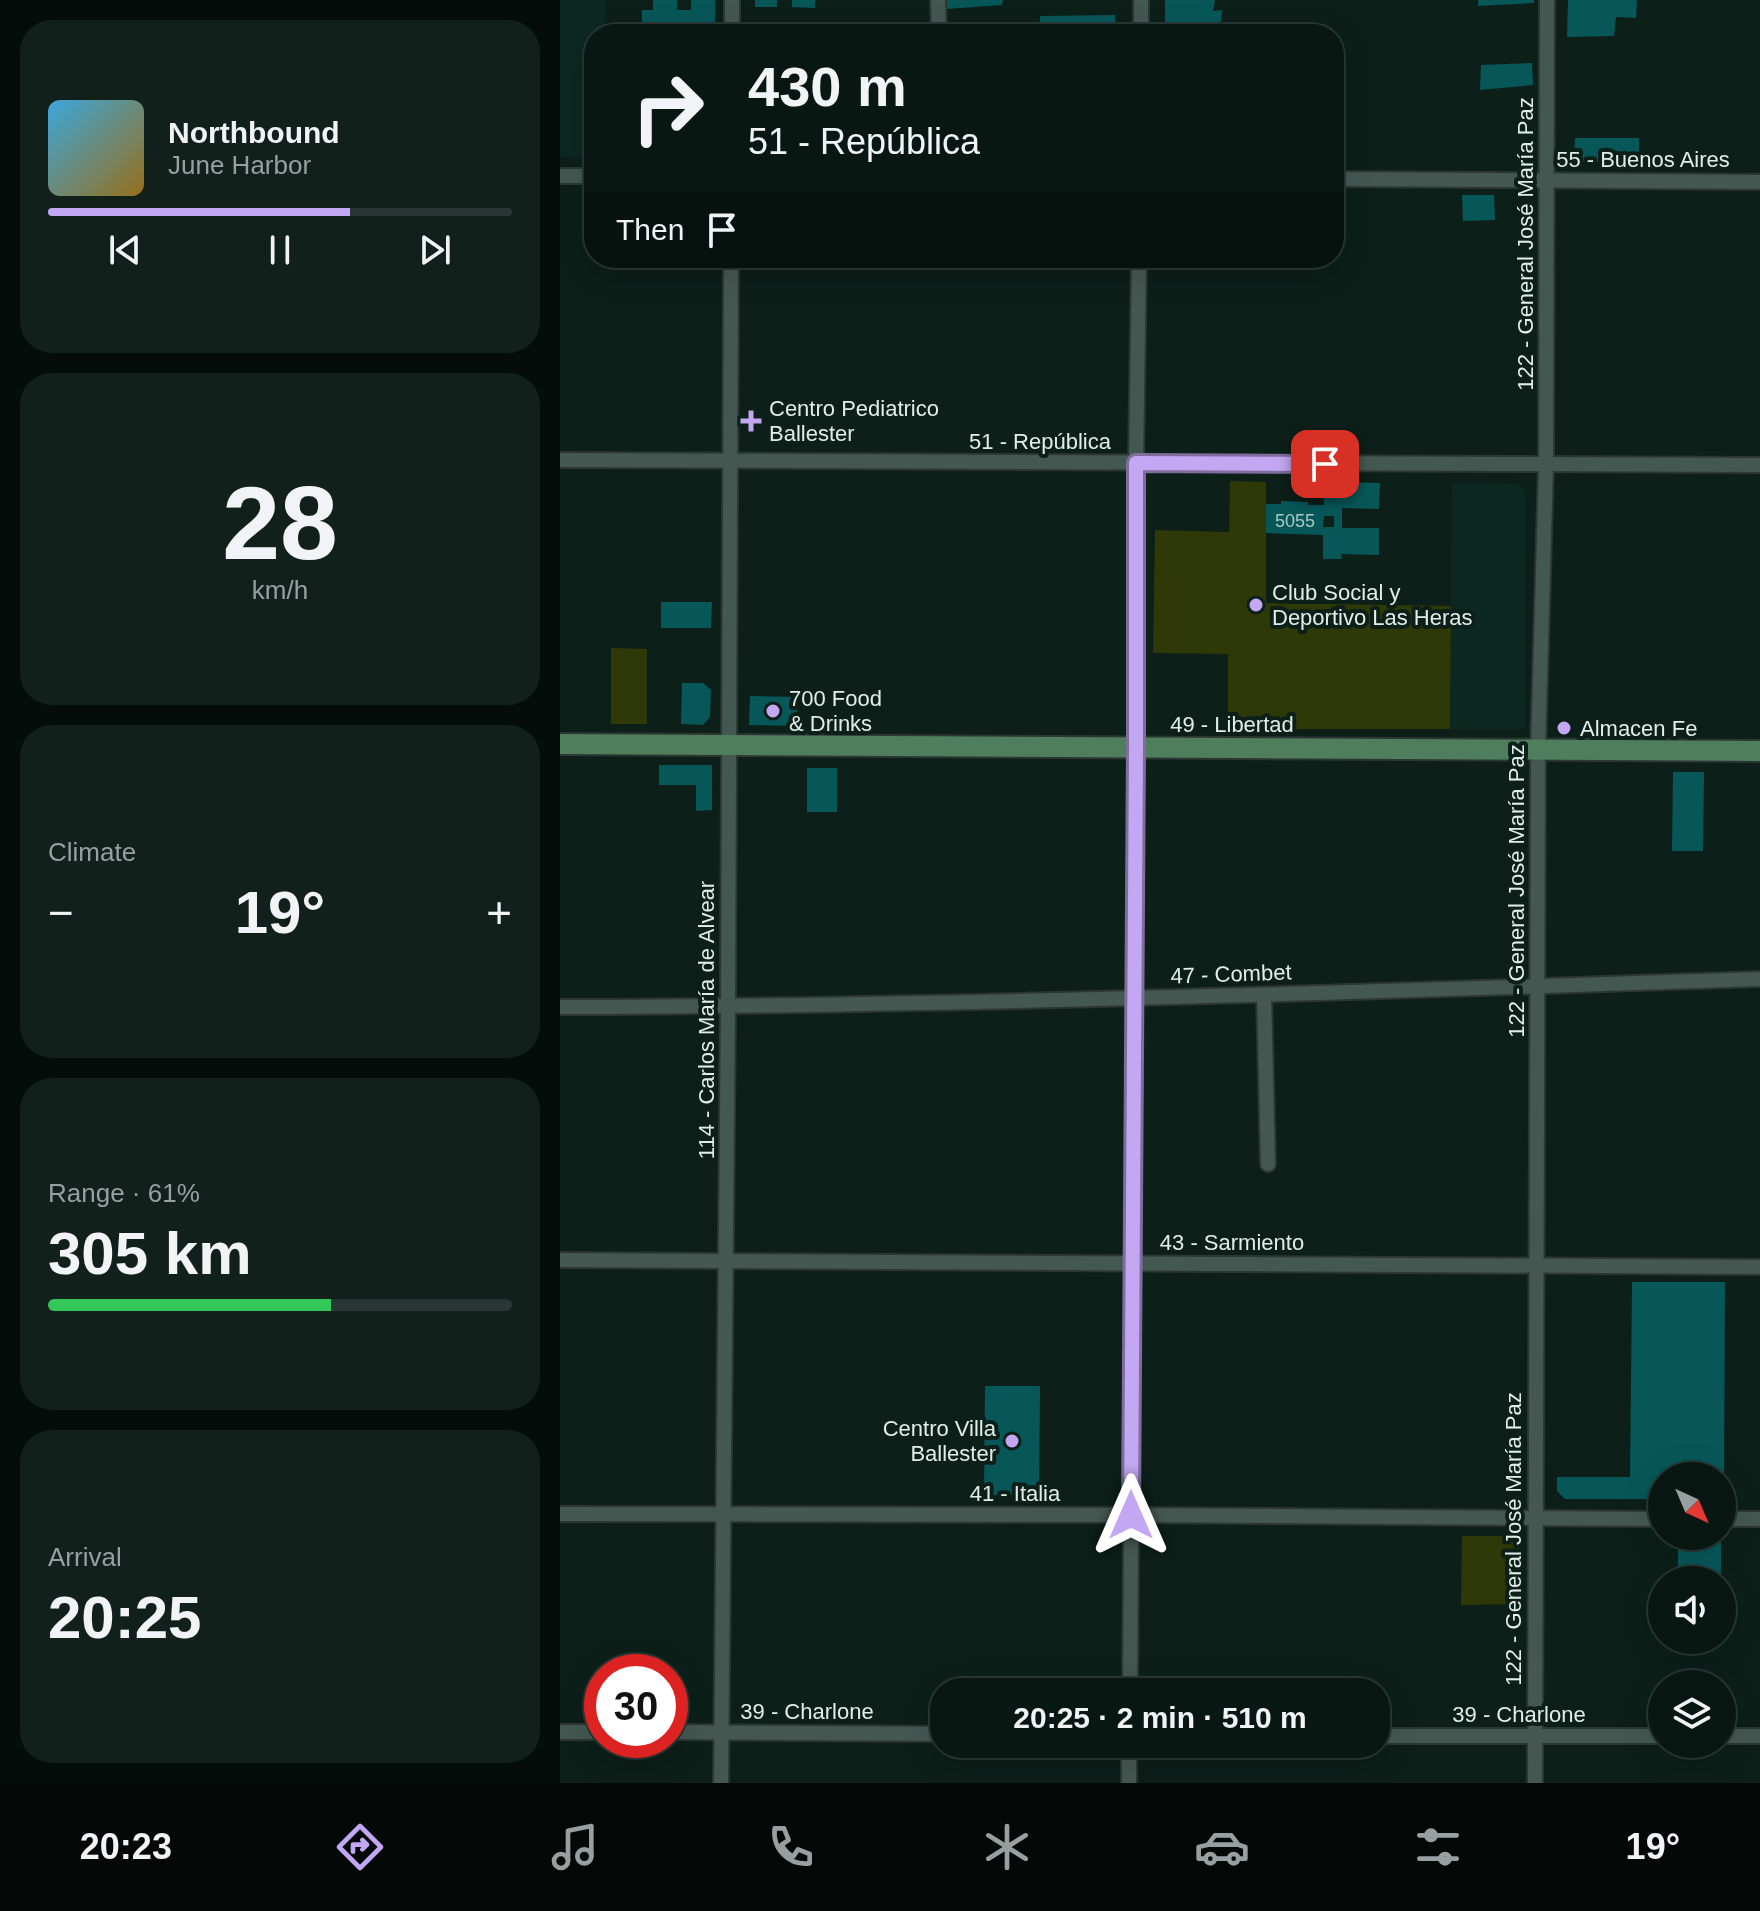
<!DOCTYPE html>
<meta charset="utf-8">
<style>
body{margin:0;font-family:Helvetica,sans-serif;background:#12201c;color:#f1f3f6;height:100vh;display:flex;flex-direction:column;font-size:30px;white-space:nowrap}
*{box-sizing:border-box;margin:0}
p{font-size:26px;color:#999fa0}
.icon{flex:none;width:44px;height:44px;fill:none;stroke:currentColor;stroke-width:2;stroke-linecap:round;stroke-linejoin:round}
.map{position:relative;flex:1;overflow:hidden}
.side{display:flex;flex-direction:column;gap:20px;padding:20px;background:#050d0a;width:560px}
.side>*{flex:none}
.top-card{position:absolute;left:24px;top:24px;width:760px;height:244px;border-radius:32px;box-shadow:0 8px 32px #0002,0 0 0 2px #293633;background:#091713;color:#f1f3f6;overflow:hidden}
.needle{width:52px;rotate:136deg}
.tools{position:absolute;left:1088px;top:1462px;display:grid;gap:16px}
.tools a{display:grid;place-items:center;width:88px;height:88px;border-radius:50%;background:#091713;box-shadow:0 8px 32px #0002,0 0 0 2px #293633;font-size:40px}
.speed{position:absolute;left:24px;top:1654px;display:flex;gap:16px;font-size:40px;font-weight:700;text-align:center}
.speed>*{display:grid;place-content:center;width:104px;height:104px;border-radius:50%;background:#091713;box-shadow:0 8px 32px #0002,0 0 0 2px #293633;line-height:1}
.speed .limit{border:12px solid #d22;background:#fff;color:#111}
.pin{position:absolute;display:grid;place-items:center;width:68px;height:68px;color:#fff;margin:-34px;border-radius:16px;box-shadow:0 4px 12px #0006}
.me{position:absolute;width:88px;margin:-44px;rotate:0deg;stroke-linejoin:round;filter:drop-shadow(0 0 6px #0008)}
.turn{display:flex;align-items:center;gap:28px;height:168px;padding:0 32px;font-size:36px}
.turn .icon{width:104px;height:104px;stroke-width:2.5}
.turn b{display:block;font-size:56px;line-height:68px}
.then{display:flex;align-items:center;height:76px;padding:0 32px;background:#0003;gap:16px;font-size:30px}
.big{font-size:60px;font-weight:800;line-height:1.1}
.side .card{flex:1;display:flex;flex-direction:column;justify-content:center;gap:12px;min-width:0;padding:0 28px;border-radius:32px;background:#12201c}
.side .dial{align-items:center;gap:0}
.dial b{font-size:104px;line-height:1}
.song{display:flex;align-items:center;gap:24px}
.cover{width:96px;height:96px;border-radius:12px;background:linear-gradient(135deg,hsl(200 70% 55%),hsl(40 70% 35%))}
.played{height:8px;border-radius:4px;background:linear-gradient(90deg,#c3a7f2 65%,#293633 65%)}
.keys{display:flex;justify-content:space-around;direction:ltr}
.heat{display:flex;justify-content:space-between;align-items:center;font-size:44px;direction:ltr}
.charge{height:12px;border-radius:6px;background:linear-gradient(90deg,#34c759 61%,#293633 0)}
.trip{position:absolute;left:370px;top:1678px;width:460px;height:80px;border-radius:32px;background:#091713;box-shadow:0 8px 32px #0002,0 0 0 2px #293633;font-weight:800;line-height:80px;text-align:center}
.tab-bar{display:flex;height:128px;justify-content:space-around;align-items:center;background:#040908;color:#999fa0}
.tab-bar .icon{width:56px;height:56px}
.tab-bar .active{color:#c3a7f2}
.tab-bar b{font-size:36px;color:#f1f3f6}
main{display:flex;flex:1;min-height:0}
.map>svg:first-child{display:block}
.built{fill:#0c2820}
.green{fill:#2f3908}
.building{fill:#075759;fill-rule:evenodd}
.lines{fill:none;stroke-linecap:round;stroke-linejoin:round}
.street-casing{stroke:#2d3632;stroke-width:18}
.secondary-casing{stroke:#2d3632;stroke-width:24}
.street{stroke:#445852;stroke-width:14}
.secondary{stroke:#4f7e5d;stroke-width:20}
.route-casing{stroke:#7f6d9d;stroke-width:20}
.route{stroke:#c3a7f2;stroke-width:14}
.poi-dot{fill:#c3a7f2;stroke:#0c1f19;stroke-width:3}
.labels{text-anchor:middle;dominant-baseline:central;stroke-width:8;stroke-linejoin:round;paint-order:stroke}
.number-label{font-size:18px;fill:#aac8c4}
.street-label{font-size:22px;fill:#e1ede8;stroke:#0c1f19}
.poi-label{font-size:22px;fill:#e1ede8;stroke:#0c1f19;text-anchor:start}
</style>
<main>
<section class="side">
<div class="card">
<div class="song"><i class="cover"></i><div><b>Northbound</b><p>June Harbor</p></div></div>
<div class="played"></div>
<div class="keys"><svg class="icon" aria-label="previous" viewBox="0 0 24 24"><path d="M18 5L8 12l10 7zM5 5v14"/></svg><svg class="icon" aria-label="pause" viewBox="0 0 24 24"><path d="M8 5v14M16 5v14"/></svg><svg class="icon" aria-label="next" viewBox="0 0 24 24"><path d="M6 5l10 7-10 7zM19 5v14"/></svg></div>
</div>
<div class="card dial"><b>28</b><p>km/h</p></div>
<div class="card"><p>Climate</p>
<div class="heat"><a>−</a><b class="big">19°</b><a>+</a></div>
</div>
<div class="card"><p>Range · 61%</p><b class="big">305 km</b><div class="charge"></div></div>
<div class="card"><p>Arrival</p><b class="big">20:25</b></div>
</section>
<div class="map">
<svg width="1200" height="1783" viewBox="0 0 1200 1783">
<rect width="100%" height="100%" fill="#0c1f19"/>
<g class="built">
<path d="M0,0H45V34H34V157H0Z"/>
<path d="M892,483L958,484L965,491V729H890Z"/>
</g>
<g class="green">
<path d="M670,481L706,482V603L891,606L890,729H668V654L593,653L595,530L669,532Z"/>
<path d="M51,648L87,649V724H51Z"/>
<path d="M902,1536H960V1604L901,1605Z"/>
</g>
<g class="building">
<path d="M93,0H117V10H131V0H155V34H82V10H93Z"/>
<rect x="195" y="0" width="22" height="7"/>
<path d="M232,0H255V8L232,7Z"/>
<path d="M387,0H443L442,5L387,9Z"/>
<path d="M605,0H655L653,11L662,10L660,34H605Z"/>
<path d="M918,0H974V3L918,6Z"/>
<path d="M1008,0H1077L1076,18L1056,17L1054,36L1007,37Z"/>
<path d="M555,15L556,34H479L480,16Z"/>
<path d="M972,63L973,85L920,90L921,65Z"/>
<path d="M1015,138H1079V162H1014Z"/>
<path d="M902,195H934L935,220L903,221Z"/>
<path d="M783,482L820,483L819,509L782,508V528H819V555L781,554L782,559H763V535L706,533V504H721V501L748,502V505H764V487L782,488ZM764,516H774V527H763Z"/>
<path d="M101,602H152L151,628H101Z"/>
<path d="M122,683H143L151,690L150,717L143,725L121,724Z"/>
<path d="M190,696L237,697V726L189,725Z"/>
<path d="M99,765H152V810L136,811V785H99Z"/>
<rect x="247" y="768" width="30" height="44"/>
<path d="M1113,772H1144L1143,851H1112Z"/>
<path d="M1072,1282H1165L1164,1476H1102V1499H1005L997,1491V1477H1070Z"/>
<path d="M425,1386H480L479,1495H424Z"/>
<rect x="1118" y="1537" width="43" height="43"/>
</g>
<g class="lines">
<defs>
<g id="street">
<path d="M378,0L379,34"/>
<path d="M172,34V0"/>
<path d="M581,34V0"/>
<path d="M0,176H34"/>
<path d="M774,179L1200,182"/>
<path d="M0,460L1200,465"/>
<path d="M704,995L708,1164"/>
<path d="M0,1007C400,1006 800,992 1200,979"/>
<path d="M0,1260L1200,1267"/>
<path d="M0,1514L571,1515L1102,1519"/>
<path d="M1162,1519H1200"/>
<path d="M570,1692L576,748V463L579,258"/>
<path d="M0,1732H42"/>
<path d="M110,1732L384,1734"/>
<path d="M816,1736H1102"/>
<path d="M1162,1736H1200"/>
<path d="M161,1783L168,1006L171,258"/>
<path d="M569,1783V1744"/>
<path d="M975,1783L978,750L986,465L987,0"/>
</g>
<path id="secondary" d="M0,744L1200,751"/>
</defs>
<use href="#street" class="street-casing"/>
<use href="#secondary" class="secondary-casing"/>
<use href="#street" class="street"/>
<use href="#secondary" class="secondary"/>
</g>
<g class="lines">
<defs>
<path id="route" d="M571,1515L576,748V463L765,464"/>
</defs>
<use href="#route" class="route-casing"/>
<use href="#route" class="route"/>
</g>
<g class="poi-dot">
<path d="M187 409h8v8h8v8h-8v8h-8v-8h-8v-8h8z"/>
<circle cx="696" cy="605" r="8"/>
<circle cx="213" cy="711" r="8"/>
<circle cx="1004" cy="728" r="8"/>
<circle cx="452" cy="1441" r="8"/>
</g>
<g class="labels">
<g class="number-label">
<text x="735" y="521">5055</text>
</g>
<g class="street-label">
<text x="1083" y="159">55 - Buenos Aires</text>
<text transform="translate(965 244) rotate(-90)">122 - General José María Paz</text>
<text x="480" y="441">51 - República</text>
<text x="672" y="724">49 - Libertad</text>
<text transform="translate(956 891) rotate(-90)">122 - General José María Paz</text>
<text transform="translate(671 974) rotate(-2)">47 - Combet</text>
<text transform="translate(146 1020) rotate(-90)">114 - Carlos María de Alvear</text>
<text x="672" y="1242">43 - Sarmiento</text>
<text x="455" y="1493">41 - Italia</text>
<text transform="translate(953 1539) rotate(-90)">122 - General José María Paz</text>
<text x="247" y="1711">39 - Charlone</text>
<text x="959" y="1714">39 - Charlone</text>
</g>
<g class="poi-label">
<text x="209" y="408">Centro Pediatrico<tspan x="209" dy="25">Ballester</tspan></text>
<text x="712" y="592">Club Social y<tspan x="712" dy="25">Deportivo Las Heras</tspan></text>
<text x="229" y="698">700 Food<tspan x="229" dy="25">&amp; Drinks</tspan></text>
<text x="1020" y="728">Almacen Fe</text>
<text x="436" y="1428" text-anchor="end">Centro Villa<tspan x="436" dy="25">Ballester</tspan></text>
</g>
</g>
</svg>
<div class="tools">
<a><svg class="needle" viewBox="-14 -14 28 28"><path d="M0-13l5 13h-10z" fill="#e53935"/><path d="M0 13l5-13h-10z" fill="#999fa0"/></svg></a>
<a><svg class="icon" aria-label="sound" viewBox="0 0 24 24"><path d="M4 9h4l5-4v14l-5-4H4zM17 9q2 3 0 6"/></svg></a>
<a><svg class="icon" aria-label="layers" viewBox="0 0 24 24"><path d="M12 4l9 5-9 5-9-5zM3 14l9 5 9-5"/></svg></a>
</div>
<div class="speed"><div class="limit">30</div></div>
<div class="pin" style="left:765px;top:464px;background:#d93025"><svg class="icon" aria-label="arrive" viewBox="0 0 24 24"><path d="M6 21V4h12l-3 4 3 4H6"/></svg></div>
<svg class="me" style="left:571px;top:1515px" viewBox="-20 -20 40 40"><path d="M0-17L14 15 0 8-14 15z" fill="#c3a7f2" stroke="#fff" stroke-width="4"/></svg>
<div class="trip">20:25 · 2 min · 510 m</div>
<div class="top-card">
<div class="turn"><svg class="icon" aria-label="right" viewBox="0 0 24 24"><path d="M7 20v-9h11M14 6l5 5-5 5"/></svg><div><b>430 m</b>51 - República</div></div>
<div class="then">Then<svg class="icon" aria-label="arrive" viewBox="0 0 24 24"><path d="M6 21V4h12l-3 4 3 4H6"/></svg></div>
</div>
</div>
</main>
<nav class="tab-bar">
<b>20:23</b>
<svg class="icon active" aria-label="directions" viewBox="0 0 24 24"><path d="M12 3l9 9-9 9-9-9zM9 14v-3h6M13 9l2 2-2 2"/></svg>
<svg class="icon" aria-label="music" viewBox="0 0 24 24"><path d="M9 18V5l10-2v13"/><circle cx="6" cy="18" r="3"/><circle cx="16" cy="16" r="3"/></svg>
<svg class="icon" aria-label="phone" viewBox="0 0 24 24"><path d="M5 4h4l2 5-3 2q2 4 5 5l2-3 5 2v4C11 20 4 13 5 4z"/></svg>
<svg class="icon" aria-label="climate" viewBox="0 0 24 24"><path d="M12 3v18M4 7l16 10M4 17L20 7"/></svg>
<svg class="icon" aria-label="car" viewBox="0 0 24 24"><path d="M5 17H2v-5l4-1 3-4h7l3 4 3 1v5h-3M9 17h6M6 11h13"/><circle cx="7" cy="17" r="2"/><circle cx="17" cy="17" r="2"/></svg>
<svg class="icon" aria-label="filters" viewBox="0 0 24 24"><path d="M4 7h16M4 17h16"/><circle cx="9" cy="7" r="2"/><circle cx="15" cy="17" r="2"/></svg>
<b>19°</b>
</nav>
